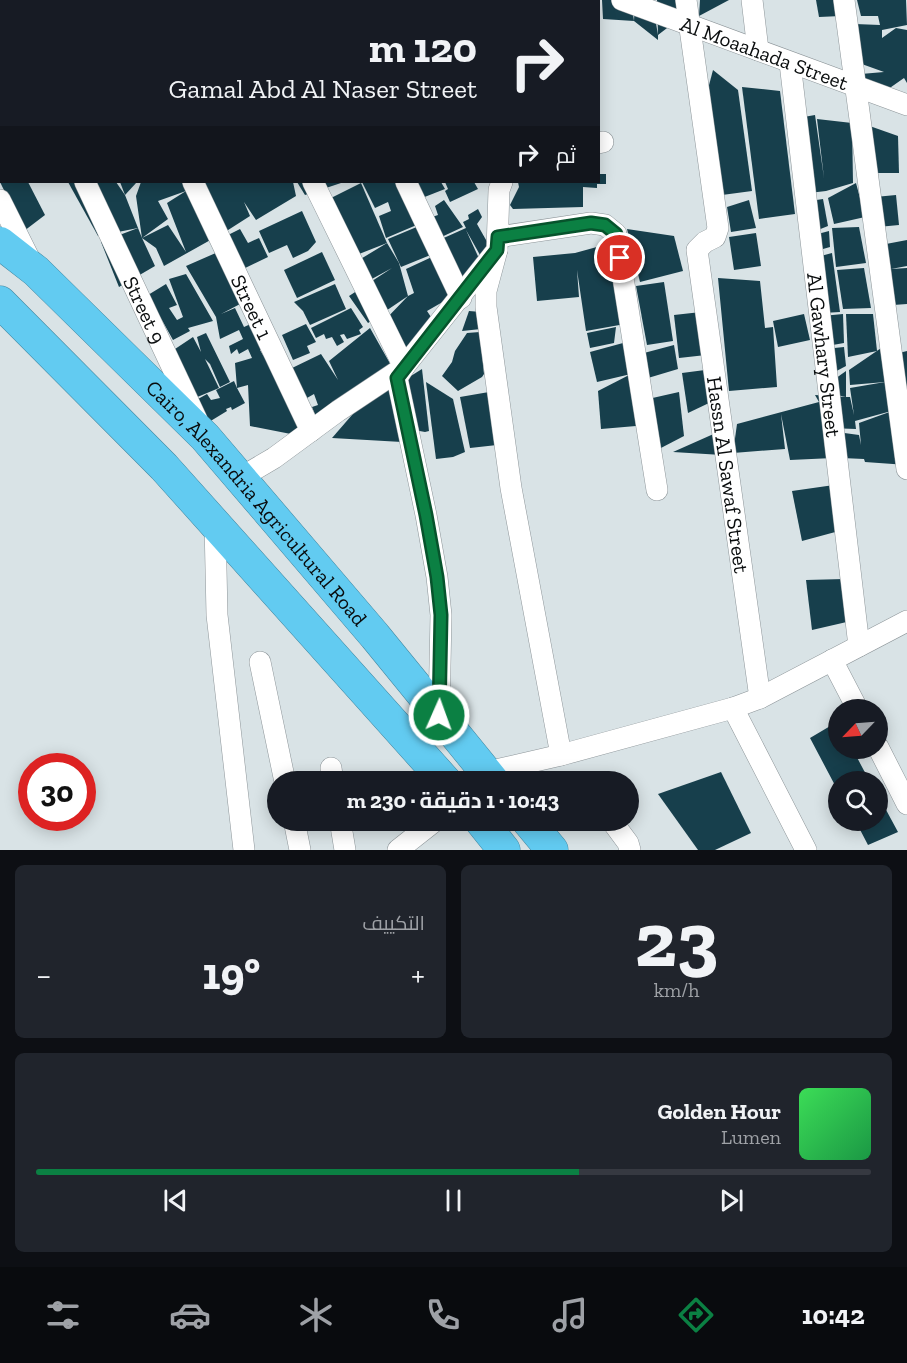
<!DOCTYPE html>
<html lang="ar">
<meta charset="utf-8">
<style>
body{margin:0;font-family:"Zilla Slab",Cairo,serif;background:#20242c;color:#f1f3f6;direction:rtl;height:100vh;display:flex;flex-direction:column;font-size:22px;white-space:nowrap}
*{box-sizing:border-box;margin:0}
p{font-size:20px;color:#9ea1a6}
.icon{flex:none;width:33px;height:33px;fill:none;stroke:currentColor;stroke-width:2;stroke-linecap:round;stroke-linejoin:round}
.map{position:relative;height:850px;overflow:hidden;direction:ltr}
.details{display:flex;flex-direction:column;gap:15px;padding:15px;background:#0d0f14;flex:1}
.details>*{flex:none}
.guide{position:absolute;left:0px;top:0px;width:600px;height:183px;box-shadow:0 3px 15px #0003;direction:rtl;background:#171b24;color:#f1f3f6;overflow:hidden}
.needle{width:39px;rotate:245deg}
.controls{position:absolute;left:828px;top:699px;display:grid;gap:12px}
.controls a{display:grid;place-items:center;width:60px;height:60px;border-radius:50%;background:#171b24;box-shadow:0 3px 15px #0003;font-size:30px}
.speed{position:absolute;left:18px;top:753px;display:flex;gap:12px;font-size:30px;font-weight:700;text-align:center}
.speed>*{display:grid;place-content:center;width:78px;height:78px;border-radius:50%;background:#171b24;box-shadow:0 3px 15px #0003;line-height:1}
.speed .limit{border:9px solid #d22;background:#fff;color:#111}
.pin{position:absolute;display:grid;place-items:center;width:51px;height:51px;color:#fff;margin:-26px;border:3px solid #fff;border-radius:50%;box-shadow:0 2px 6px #0007}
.me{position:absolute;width:66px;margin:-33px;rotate:2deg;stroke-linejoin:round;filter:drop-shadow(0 0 4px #0008)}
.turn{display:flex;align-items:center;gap:21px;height:126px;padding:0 24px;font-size:27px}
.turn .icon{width:78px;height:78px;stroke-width:2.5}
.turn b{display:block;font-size:42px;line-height:51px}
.then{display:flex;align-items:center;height:57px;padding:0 24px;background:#0003;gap:12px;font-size:22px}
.big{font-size:45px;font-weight:700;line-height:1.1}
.details .tile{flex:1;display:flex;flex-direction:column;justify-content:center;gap:9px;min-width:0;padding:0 21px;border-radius:9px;background:#20242c}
.details .dial{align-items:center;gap:0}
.dial b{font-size:78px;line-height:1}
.song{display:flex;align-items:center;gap:18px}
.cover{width:72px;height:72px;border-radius:9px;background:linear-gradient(135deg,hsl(130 70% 55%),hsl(140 70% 35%))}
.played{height:6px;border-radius:3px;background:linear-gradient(90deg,#0b8043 65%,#363941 65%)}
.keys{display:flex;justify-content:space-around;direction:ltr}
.heat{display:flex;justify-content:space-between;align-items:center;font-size:33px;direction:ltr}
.details .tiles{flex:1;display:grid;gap:15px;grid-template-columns:1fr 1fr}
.tile:last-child{grid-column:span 2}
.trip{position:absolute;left:267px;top:771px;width:372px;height:60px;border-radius:30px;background:#171b24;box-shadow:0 3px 15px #0003;font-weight:700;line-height:60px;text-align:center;direction:rtl}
.tabs{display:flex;height:96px;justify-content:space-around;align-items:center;background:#090b0e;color:#9ea1a6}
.tabs .icon{width:42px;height:42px}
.tabs .current{color:#0b8043}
.tabs b{font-size:27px;color:#f1f3f6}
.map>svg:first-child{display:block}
.building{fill:#173f4c;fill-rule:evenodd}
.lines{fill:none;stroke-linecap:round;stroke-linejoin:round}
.minor-casing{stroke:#8d9599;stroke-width:22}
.highway-casing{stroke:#4388a1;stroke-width:33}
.minor{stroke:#fff;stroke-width:21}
.highway{stroke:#62cbf1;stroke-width:32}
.route-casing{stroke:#07532c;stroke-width:15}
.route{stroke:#0b8043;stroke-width:10}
.labels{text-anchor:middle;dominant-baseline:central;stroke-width:6;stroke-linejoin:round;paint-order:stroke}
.street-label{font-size:21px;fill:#090c0d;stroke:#d9e3e6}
</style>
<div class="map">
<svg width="907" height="850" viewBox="0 0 907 850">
<rect width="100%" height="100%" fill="#d9e3e6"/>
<g class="building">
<path d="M602,0H631L634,21L635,0H652L658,35L657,0H680L684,15L658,35V40L634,21L603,19Z"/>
<path d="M700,0H729L699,16Z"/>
<path d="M816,0H837L841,16L819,17Z"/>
<path d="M857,0H906L907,25L882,30V38L896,28L907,30V83L904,78L884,92L864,84L861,74L884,72L859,63L855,24L880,25L878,16H861Z"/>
<path d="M713,70L738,90L752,191L722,195L708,89Z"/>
<path d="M742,87L780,91L795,214L759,219Z"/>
<path d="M815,115L824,178L817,119L852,123L853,183L826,191L809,193L798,118Z"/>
<path d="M864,124L898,136L899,173H870Z"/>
<path d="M598,174H606V184H597V188L583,187V207L513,209L510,205L519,187L518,182H598Z"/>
<path d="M0,182H28L45,215L24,231Z"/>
<path d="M68,182H116L125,195L138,228L98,236Z"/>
<path d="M120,182H137L125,195Z"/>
<path d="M141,182H182L214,238L164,266L156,248L142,238L155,266L119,287L101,242L138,228L142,238L136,196ZM186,191L167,203L186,252L168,225L142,238L168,219L158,201Z"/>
<path d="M203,182H293L296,196L256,220L244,202L250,216L225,232Z"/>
<path d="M297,182H344L305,195Z"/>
<path d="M362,182H400L419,224L386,238L379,216L391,211L388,202L375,208Z"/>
<path d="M414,182H441L445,189L422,198Z"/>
<path d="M445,182H474L478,189L450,202L445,191L448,189Z"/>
<path d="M361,183L387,243L354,256L329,199Z"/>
<path d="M856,183L865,217L834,224L828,198Z"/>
<path d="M896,195L899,225L878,227L875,197Z"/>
<path d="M823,199L828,226L813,232L810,201Z"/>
<path d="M444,200L463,227L435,240L432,217L438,215L435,206Z"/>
<path d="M749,200L756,228L731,232L727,207Z"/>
<path d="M478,209L482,217L477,224L490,247L480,255L466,230L482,265L459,287L437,241L466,228L463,222L469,219L468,215Z"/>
<path d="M302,211L316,242L308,251L293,258L287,245L269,253L259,231Z"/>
<path d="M419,226L433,254L401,267L388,239Z"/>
<path d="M859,227L866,263L836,267L832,228Z"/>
<path d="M240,229L248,243L259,238L268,257L241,270L226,236Z"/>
<path d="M627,229L674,236L683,271L640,282Z"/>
<path d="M829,231L830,247L816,251L814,235Z"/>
<path d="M756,233L761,266L734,270L729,237Z"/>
<path d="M907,240V266L891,269L907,268V304L893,305L891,269L886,244Z"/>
<path d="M615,242L625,324L586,331L577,270L579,297L537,301L533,257L575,253Z"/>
<path d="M387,243L399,263L408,296L414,293L406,269L434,256L453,296L427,311L431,317L405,352L382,323L408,296L368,323L349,296L392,268L370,280L359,260Z"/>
<path d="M218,252L242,303L221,314L235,308L244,327L255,322L269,347L260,350L263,355L308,419L296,435L250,426L248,385L237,388L245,403L232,410L231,407L226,409L227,411L209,422L198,399L207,394L211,400L220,398L216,390L234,381L237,388L235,363L252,358L248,349L239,354L237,349L231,354L229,346L243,339L239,330L220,339L216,317L186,266Z"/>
<path d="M322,252L335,280L297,298L284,270Z"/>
<path d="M832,253L840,312L823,313L817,257Z"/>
<path d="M864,268L871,308L843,309L837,270Z"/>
<path d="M186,274L213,321L188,328L190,331L173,340L148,295L166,284L177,305L169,308L177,320L183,317L169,279Z"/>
<path d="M718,278L760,281L765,328L773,327L777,387L729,391Z"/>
<path d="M664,282L673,341L647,345L636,286Z"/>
<path d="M335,284L346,309L310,325L303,311L294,302Z"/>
<path d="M351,308L363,327L359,330L361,334L347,339L344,334L340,335L344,342L337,346L332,337L326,339L324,334L316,338L311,328Z"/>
<path d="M469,311L481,312V329L462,331Z"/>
<path d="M701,312L706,355L679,358L674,315Z"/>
<path d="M804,314L810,340L778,347L773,321Z"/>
<path d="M843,314L844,343L827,346L822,316Z"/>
<path d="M846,314H873L877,351L848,357Z"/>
<path d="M306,324L316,342L307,346L310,353L293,360L282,335Z"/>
<path d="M616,327L614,343L590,348L587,333Z"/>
<path d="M370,328L392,367L321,430L312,407L318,405L314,394L307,398L290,369L321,354L338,380L329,361Z"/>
<path d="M480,332L484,374L482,377L458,391L442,376L452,362L455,351L467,333Z"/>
<path d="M206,333L230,382L220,387L210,364L205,359L219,388L195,398L172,351L193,337L201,352L197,337Z"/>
<path d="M623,343L631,374L597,382L590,352Z"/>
<path d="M887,344L907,465L865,462L864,459L842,458L837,432L859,435L861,445L859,423L895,410L855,421L856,429L829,428L833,458L790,460L781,414L785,449L733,453L737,424L819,402L815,395L846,397L818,391L846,371V397H850L854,415L850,388L885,382L850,385L849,370Z"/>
<path d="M674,345L678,369L648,378L644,353Z"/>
<path d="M844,347L846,366L827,376L825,349Z"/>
<path d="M907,351V388L900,387L899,353Z"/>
<path d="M422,369L429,431L425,432L409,429L406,379Z"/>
<path d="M705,370L709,403L688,413L682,373Z"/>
<path d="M631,374L636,426L601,429L598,391Z"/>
<path d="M426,382L453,399L465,452L453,457L436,459Z"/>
<path d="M391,389L402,442L332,438L365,400Z"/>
<path d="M489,392L497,445L470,448L460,397Z"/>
<path d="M679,392L684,436L659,449L648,399Z"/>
<path d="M718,432L722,455L673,452Z"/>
<path d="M834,485L839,531L802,541L792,491Z"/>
<path d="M844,579L851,621L812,630L806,580Z"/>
<path d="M837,722L838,748H852L870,782H838V791L810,738Z"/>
<path d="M721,772L751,833L715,850H698L658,794Z"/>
<path d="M878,795L898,832L868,845L855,820H878Z"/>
</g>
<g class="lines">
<defs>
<g id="minor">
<path d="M1,0L2,2"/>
<path d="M107,0V2"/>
<path d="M223,0L224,2"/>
<path d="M319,0L320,2"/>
<path d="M405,0V2"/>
<path id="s1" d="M622,0L907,105"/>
<path id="s2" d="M686,0L718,228L715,237L705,242L697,250L760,698"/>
<path d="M752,0L758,50"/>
<path d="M844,0L907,469"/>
<path d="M522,2V0"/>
<path id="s3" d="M790,63L859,646"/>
<path d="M598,143L603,142"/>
<path id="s4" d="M85,182L197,420"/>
<path id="s5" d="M193,182L311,431"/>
<path d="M313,182L404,367L397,378L426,515L437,577L441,615L439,715"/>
<path d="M406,182L461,298"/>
<path d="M0,200L32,264"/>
<path d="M498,237L591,223L605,225L616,234L657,490"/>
<path d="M497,250L486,291V307L511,488L561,755"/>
<path d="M240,478L274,458L338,411L404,367L497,250L499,190L502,182"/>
<path d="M215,523L217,615L244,850"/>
<path d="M832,660L858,710"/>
<path d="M260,662L285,782"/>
<path d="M733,708L806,850"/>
<path d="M878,747L907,804"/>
<path d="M331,768L333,782"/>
<path d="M487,772L561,755L733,708L760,698L907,621"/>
<path d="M294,820L300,850"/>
<path d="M340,820L345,850"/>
<path d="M611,820L628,843L630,850"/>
<path d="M398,850L436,820"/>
</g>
<g id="highway">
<path id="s6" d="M0,243L36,271L205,437L375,636L494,782"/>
<path d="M0,302L164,467L446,782"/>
<path d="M480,820L504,850"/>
<path d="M527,820L552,850"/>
</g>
</defs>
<use href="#minor" class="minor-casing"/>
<use href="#highway" class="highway-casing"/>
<use href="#minor" class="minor"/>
<use href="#highway" class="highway"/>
</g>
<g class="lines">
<defs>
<path id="route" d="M439,715L441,615L437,577L426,515L397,378L497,250L498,237L591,223L605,225L616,234L620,258"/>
</defs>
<use href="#route" class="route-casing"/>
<use href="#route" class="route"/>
</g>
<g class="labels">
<g class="street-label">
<text stroke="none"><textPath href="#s1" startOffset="152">Al Moaahada Street</textPath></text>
<text stroke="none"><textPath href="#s5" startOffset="138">Street 1</textPath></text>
<text stroke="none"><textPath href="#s4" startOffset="141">Street 9</textPath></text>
<text stroke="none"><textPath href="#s3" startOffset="294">Al Gawhary Street</textPath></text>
<text stroke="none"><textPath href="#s2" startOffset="489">Hassn Al Sawaf Street</textPath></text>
<text stroke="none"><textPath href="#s6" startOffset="366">Cairo, Alexandria Agricultural Road</textPath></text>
</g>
</g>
</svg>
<div class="controls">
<a><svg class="needle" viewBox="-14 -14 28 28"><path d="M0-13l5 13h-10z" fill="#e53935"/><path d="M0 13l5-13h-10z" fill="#9ea1a6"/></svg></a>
<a><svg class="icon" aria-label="search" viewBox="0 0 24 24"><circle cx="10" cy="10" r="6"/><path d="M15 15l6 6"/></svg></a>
</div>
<div class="speed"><div class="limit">30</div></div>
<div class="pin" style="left:620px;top:258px;background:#d93025"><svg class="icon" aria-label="arrive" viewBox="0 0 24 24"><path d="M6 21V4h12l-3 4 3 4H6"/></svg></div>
<svg class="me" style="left:439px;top:715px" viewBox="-20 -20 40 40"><circle r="17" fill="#0b8043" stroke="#fff" stroke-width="3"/><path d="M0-11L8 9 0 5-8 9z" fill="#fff"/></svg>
<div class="trip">10:43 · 1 دقيقة · 230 m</div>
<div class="guide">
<div class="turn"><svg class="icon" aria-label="right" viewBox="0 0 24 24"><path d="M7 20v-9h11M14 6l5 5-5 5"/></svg><div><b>120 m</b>Gamal Abd Al Naser Street</div></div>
<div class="then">ثم<svg class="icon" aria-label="right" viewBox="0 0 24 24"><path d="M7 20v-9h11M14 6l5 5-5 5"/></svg></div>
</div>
</div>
<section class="details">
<div class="tiles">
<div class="tile dial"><b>23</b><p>km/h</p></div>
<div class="tile"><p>التكييف</p>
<div class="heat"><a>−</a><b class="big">19°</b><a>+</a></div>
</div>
<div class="tile">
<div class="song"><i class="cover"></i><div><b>Golden Hour</b><p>Lumen</p></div></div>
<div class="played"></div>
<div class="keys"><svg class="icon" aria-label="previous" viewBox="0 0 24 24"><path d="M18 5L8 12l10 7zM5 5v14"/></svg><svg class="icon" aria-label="pause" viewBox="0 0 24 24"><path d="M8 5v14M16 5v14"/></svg><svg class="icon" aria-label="next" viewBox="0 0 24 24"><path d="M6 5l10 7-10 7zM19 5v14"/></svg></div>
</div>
</div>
</section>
<nav class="tabs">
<b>10:42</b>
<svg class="icon current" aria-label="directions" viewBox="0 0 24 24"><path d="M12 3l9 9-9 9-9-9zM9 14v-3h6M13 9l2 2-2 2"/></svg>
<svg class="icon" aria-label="music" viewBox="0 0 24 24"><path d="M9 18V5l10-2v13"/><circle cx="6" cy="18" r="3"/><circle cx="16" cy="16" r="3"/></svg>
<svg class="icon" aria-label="phone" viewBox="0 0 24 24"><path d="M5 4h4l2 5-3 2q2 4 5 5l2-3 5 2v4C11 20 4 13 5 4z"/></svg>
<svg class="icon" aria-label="climate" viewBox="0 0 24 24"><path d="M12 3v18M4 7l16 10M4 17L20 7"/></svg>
<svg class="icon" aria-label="car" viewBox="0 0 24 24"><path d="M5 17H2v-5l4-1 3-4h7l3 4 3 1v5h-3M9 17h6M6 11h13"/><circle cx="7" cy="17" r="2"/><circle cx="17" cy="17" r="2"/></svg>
<svg class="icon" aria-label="filters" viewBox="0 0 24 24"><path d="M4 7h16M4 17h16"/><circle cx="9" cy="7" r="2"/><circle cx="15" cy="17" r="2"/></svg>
</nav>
